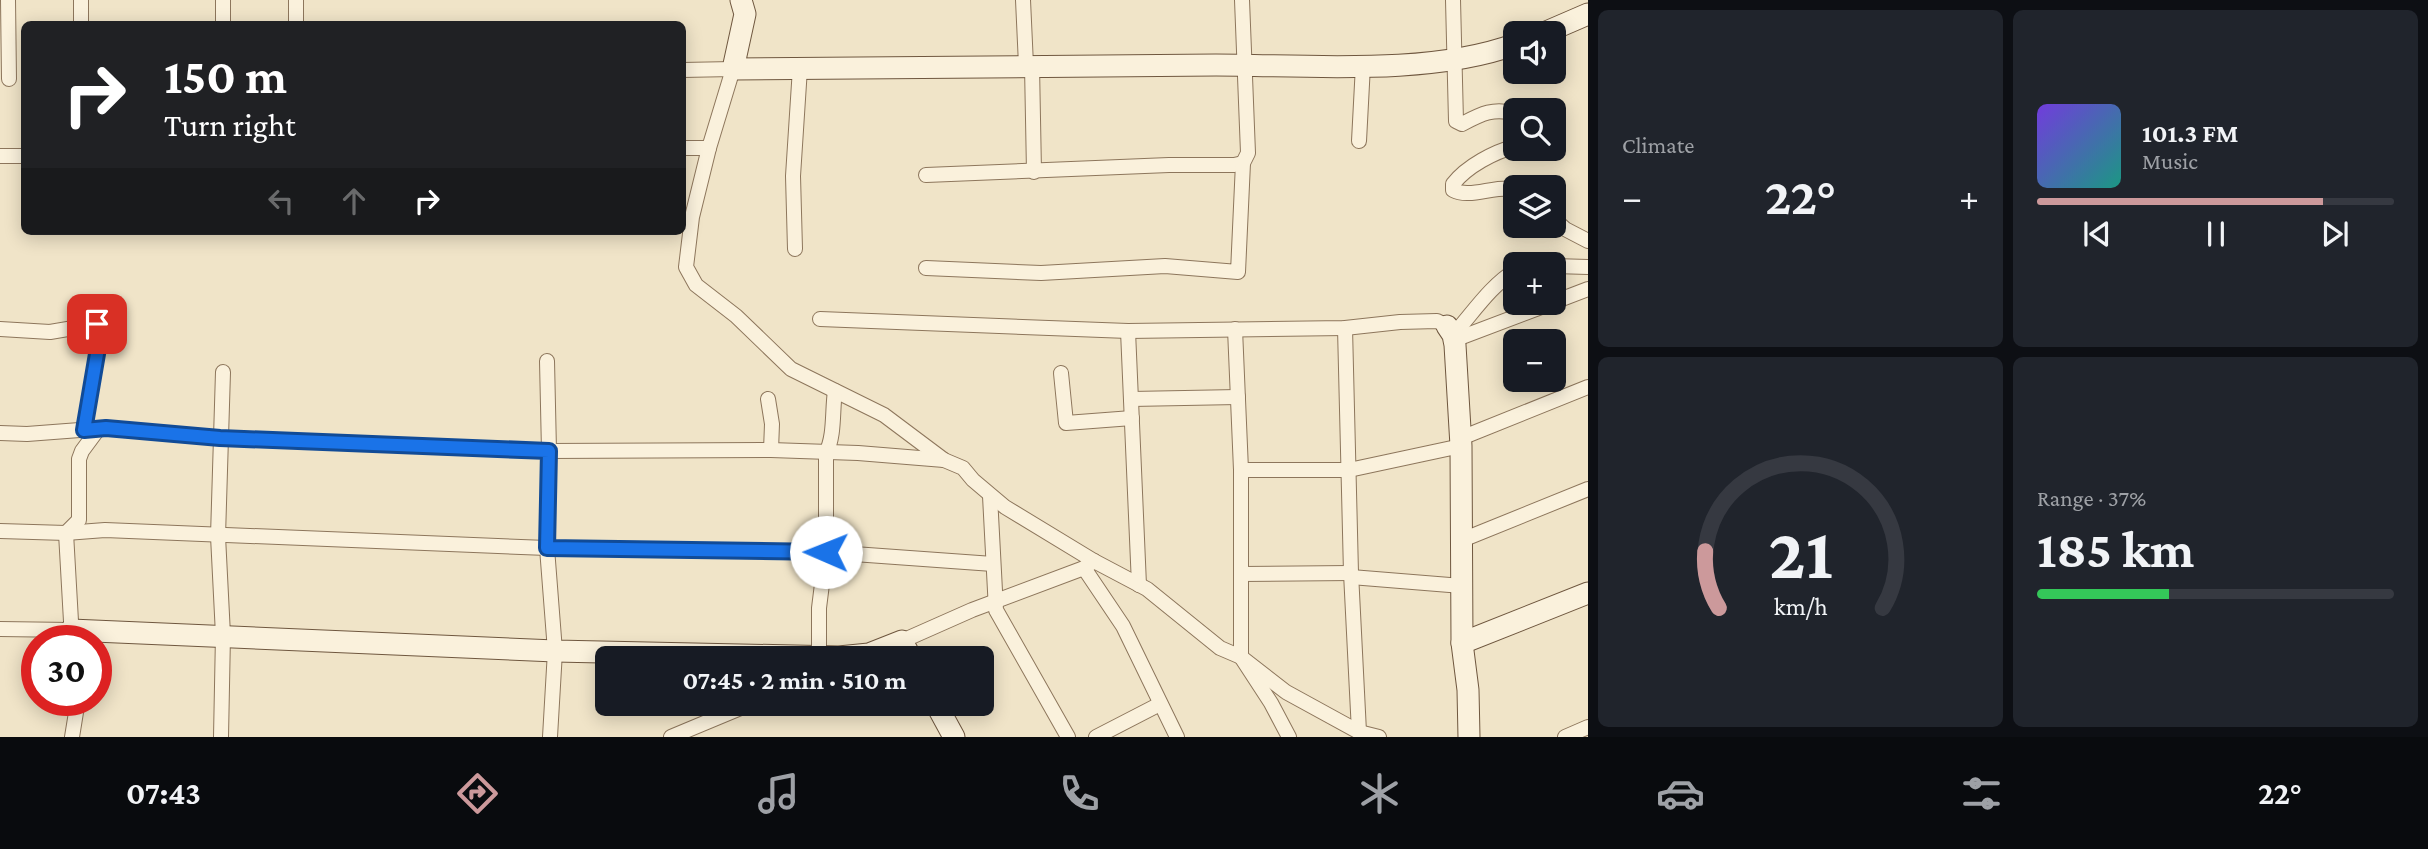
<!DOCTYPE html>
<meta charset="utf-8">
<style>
body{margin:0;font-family:"Crimson Pro",serif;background:#20242c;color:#f1f3f6;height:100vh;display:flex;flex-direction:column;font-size:26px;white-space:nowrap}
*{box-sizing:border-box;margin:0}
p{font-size:23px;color:#9ea1a6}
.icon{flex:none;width:38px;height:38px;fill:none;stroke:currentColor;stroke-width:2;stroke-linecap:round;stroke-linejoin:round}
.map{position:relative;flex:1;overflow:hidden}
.sheet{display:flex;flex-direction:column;gap:10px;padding:10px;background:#0d0f14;width:840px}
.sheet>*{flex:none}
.top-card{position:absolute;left:21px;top:21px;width:665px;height:214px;border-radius:10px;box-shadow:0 4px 18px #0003;background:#202124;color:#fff;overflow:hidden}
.tools{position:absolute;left:1503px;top:21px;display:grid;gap:14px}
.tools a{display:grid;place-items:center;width:63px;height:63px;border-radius:10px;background:#171b24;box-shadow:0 4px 18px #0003;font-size:35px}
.speed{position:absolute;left:21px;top:625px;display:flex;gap:14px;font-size:35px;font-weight:700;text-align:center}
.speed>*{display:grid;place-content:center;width:91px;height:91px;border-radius:50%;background:#171b24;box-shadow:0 4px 18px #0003;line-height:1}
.speed .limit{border:10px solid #d22;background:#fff;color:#111}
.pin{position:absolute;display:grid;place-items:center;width:60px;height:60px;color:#fff;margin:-30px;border-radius:14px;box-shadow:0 4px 10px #0006}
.me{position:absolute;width:77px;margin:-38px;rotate:271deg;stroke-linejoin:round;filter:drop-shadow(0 0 5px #0008)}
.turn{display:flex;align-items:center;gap:24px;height:147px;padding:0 28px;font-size:32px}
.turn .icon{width:91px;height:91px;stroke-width:2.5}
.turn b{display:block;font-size:49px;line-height:60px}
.lanes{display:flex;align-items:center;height:66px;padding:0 28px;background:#0003;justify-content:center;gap:35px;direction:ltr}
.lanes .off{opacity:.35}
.big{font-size:52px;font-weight:700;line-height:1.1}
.sheet .card{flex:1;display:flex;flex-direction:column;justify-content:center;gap:10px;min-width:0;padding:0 24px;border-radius:10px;background:#20242c}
.sheet .dial{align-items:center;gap:0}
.dial svg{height:182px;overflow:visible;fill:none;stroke:#363941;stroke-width:7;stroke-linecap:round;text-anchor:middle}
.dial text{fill:#f1f3f6;stroke:none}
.song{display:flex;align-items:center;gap:21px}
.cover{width:84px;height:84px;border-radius:10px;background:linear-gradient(135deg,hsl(260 70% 55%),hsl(170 70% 35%))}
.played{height:7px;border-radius:4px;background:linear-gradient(90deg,#cc999b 80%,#363941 80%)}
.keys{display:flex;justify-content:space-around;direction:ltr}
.heat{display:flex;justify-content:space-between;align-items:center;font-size:38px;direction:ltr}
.charge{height:10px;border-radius:5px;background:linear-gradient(90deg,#34c759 37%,#363941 0)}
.sheet .tiles{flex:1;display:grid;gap:10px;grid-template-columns:repeat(2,1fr)}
.trip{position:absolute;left:595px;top:646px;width:399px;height:70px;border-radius:10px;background:#171b24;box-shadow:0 4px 18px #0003;font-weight:700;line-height:70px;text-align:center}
.tab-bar{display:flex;height:112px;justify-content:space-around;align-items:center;background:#090b0e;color:#9ea1a6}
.tab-bar .icon{width:49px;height:49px}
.tab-bar .current{color:#cc999b}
.tab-bar b{font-size:32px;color:#f1f3f6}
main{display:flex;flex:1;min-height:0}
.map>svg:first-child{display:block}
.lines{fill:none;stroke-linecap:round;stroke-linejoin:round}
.street-casing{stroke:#8d765c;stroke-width:16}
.secondary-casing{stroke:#6f573f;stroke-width:23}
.street{stroke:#faf1dc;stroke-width:14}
.secondary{stroke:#faf1dc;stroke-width:21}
.route-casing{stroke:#114b97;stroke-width:18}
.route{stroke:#1a73e8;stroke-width:12}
</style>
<main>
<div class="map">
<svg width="1588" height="737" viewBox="0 0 1588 737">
<rect width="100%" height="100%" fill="#f0e4c8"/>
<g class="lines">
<defs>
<g id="street">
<path d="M8,0L9,79"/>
<path d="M81,0V24"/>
<path d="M223,0V24"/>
<path d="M1023,0L1026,65"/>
<path d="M1453,0L1456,121L1462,124C1481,114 1494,107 1516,114"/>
<path d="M296,24V0"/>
<path d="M1032,66L1034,172"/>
<path d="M682,70L733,69L709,148L692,217L686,267L696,285L736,316L791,369L884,415L944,460L963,468L973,480L1005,507L1094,561L1147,589L1220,648L1241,657L1286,692L1359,732L1379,737"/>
<path d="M1359,141L1363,65"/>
<path d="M1516,146C1494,152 1467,166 1453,184V190C1470,199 1494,185 1516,189"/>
<path d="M682,148H709"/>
<path d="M0,156H24"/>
<path d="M926,175L1169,165H1234L1243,163"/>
<path d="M1554,219L1565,229L1588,241"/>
<path d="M795,249L793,176L800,68"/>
<path d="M1554,266L1588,267"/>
<path d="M926,268L1041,273L1165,266L1238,272L1243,163L1248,153L1242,0"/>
<path d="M1554,302L1588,289"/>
<path d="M820,319L1128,331L1345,328L1400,322L1437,321L1447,326"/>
<path d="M1345,328L1351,573L1359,732"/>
<path d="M0,329L50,332L97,324L98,348L84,430"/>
<path d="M1235,329L1241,470V657L1271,703L1289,737"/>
<path d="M1128,331L1139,585"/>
<path d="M1453,335C1473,313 1490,286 1516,270"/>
<path d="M1454,340L1552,303"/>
<path d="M547,361L549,451L547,548L555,651L550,737"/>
<path d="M1061,373L1066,423L1132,418"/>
<path d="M768,399L772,424L771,450"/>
<path d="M1131,399L1238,397"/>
<path d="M0,433L27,434L106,428L220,438L549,451L771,450L858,453L944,460"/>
<path d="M1461,438L1588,387"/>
<path d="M1241,470H1349L1461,446"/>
<path d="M990,496L996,610L1068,737"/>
<path d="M0,531L66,533L105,530L547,548L826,552L993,564"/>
<path d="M1462,540L1588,489"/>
<path d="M1084,568L1123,626L1177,737"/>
<path d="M1241,574L1351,573"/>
<path d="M1351,577L1462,586"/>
<path d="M0,629L71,630"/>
<path d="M72,639L66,533L79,520V459L82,451L99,428"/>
<path d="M902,641L972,610L1084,568L1094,561"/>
<path d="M819,656V608L826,552V453C835,435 832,411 835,391"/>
<path d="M72,737L78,700"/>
<path d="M221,737L223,635L218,536L223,372"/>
<path d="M671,737L750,704"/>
<path d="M1096,737L1160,704"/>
<path d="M1565,737L1588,727"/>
</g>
<g id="secondary">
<path d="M741,0L745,14L733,69C894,67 1055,66 1216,65C1308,65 1429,76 1516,44"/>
<path d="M1544,33L1588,14"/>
<path d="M1447,326L1453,335L1455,345L1461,446L1462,643L1468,690L1469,737"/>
<path d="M71,630L555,651L839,657L869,654L902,641L911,658"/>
<path d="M1462,643L1588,593"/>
<path d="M936,704L954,737"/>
</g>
</defs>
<use href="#street" class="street-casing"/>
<use href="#secondary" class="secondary-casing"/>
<use href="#street" class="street"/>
<use href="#secondary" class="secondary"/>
</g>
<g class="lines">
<defs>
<path id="route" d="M97,324L98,348L84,430L106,428L220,438L549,451L547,548L826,552"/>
</defs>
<use href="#route" class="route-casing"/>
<use href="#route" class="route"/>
</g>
</svg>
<div class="tools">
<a><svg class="icon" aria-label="sound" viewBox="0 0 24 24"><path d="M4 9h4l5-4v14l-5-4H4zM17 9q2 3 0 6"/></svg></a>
<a><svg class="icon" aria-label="search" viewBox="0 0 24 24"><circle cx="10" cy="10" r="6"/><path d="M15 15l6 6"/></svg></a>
<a><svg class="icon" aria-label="layers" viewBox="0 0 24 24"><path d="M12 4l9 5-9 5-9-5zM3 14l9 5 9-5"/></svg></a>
<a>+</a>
<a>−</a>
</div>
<div class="speed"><div class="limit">30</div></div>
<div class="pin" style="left:97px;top:324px;background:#d93025"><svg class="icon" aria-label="arrive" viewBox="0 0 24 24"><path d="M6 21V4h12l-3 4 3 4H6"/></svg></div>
<svg class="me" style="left:826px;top:552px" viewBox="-20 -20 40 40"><circle r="19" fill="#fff"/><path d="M0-13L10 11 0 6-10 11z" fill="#1a73e8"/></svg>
<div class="trip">07:45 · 2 min · 510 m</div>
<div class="top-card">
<div class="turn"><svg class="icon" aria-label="right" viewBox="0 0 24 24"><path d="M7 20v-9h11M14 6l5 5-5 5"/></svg><div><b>150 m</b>Turn right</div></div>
<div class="lanes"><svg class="icon off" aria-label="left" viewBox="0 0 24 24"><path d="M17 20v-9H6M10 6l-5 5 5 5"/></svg><svg class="icon off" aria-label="ahead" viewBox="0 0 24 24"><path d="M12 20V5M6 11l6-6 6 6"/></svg><svg class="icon" aria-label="right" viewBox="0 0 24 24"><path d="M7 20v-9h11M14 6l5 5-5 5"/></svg></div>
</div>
</div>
<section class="sheet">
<div class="tiles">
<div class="card"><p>Climate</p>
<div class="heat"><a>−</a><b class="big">22°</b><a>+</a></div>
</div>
<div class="card">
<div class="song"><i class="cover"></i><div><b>101.3 FM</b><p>Music</p></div></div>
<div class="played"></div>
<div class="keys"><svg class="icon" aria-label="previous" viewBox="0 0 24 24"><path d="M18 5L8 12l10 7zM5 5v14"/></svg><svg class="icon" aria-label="pause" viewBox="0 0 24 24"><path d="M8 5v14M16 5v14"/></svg><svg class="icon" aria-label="next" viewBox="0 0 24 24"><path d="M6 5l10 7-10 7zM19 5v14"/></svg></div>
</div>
<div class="card dial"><svg viewBox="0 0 100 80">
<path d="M14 69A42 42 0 1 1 86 69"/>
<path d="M14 69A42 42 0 0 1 8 44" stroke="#cc999b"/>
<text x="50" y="56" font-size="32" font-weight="700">21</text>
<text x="50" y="72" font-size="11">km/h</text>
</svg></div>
<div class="card"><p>Range · 37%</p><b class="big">185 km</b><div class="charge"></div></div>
</div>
</section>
</main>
<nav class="tab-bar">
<b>07:43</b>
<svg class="icon current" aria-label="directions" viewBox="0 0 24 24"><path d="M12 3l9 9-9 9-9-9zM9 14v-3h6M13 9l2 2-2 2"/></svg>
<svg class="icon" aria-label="music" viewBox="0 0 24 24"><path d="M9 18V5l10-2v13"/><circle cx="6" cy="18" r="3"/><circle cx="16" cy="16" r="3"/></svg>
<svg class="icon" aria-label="phone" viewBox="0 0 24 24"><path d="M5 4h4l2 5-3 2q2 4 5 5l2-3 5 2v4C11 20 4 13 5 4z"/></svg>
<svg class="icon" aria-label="climate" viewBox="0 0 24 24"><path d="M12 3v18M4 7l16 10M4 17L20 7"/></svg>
<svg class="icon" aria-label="car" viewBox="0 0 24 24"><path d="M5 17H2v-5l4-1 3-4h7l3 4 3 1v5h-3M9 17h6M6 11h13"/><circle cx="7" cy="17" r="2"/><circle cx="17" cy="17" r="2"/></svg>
<svg class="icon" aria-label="filters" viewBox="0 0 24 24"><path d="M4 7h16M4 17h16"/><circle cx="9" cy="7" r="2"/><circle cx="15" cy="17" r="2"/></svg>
<b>22°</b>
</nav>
